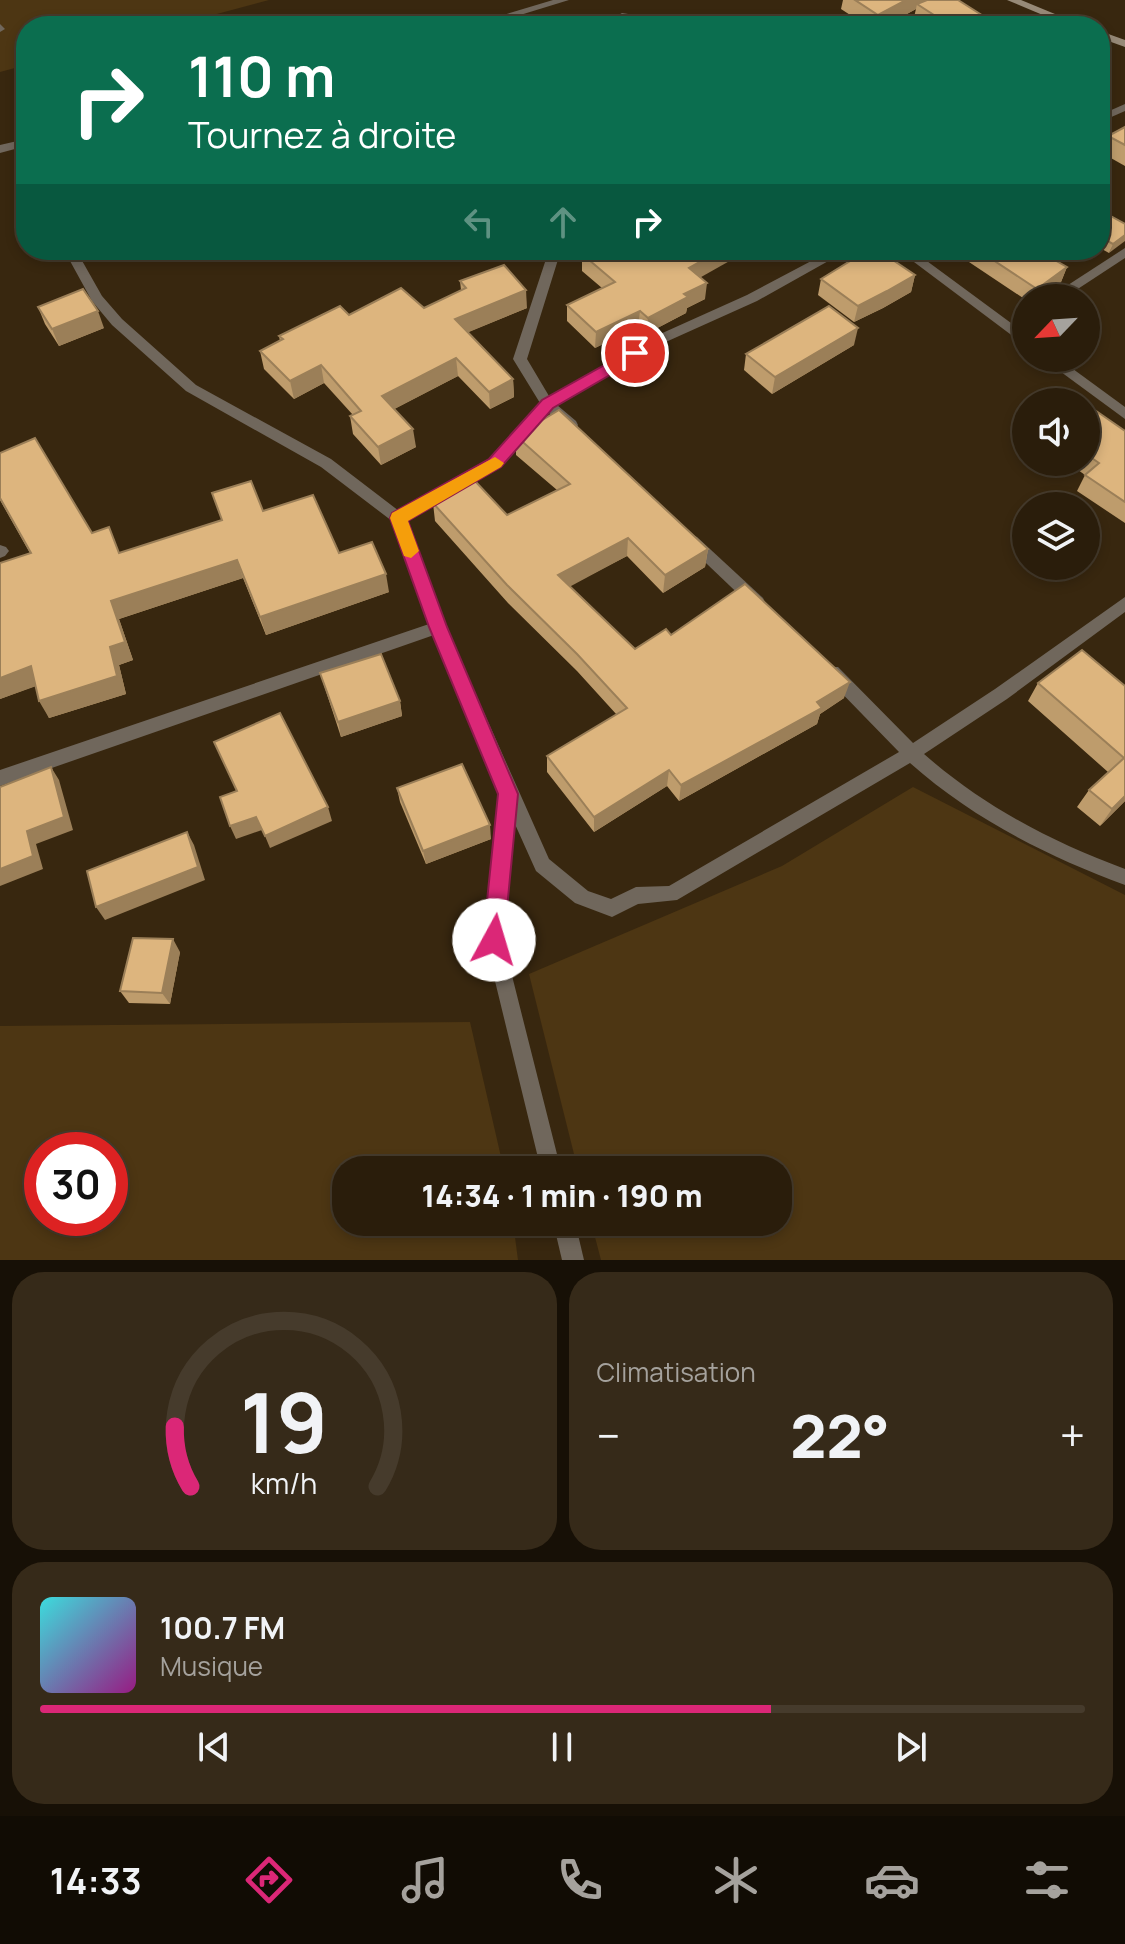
<!DOCTYPE html>
<html lang="fr">
<meta charset="utf-8">
<style>
body{margin:0;font-family:Manrope,sans-serif;background:#362a19;color:#f1f3f6;height:100vh;display:flex;flex-direction:column;font-size:30px;white-space:nowrap}
*{box-sizing:border-box;margin:0}
p{font-size:26px;color:#a5a29d}
.icon{flex:none;width:44px;height:44px;fill:none;stroke:currentColor;stroke-width:2;stroke-linecap:round;stroke-linejoin:round}
.map{position:relative;height:1260px;overflow:hidden}
.sheet{display:flex;flex-direction:column;gap:12px;padding:12px;background:#171006;flex:1}
.sheet>*{flex:none}
.hud{position:absolute;left:16px;top:16px;width:1094px;height:244px;border-radius:32px;box-shadow:0 4px 12px #0003,0 0 0 2px #463b2c;background:#0b6e4f;color:#fff;overflow:hidden}
.needle{width:52px;rotate:245deg}
.fabs{position:absolute;left:1012px;top:284px;display:grid;gap:16px}
.fabs a{display:grid;place-items:center;width:88px;height:88px;border-radius:50%;background:#2a1d0b;box-shadow:0 4px 12px #0003,0 0 0 2px #463b2c;font-size:40px}
.speed{position:absolute;left:24px;top:1132px;display:flex;gap:16px;font-size:40px;font-weight:700;text-align:center}
.speed>*{display:grid;place-content:center;width:104px;height:104px;border-radius:50%;background:#2a1d0b;box-shadow:0 4px 12px #0003,0 0 0 2px #463b2c;line-height:1}
.speed .limit{border:12px solid #d22;background:#fff;color:#111}
.pin{position:absolute;display:grid;place-items:center;width:68px;height:68px;color:#fff;margin:-34px;border:4px solid #fff;border-radius:50%;box-shadow:0 2px 8px #0007}
.me{position:absolute;width:88px;margin:-44px;rotate:6deg;stroke-linejoin:round;filter:drop-shadow(0 0 6px #0008)}
.turn{display:flex;align-items:center;gap:28px;height:168px;padding:0 40px;font-size:36px}
.turn .icon{width:104px;height:104px;stroke-width:2.5}
.turn b{display:block;font-size:56px;line-height:68px}
.lanes{display:flex;align-items:center;height:76px;padding:0 40px;background:#0003;justify-content:center;gap:40px;direction:ltr}
.lanes .off{opacity:.35}
.big{font-size:60px;font-weight:800;line-height:1.1}
.sheet .widget{flex:1;display:flex;flex-direction:column;justify-content:center;gap:12px;min-width:0;padding:0 28px;border-radius:32px;background:#362a19}
.sheet .dial{align-items:center;gap:0}
.dial svg{height:208px;overflow:visible;fill:none;stroke:#463b2c;stroke-width:7;stroke-linecap:round;text-anchor:middle}
.dial text{fill:#f1f3f6;stroke:none}
.song{display:flex;align-items:center;gap:24px}
.cover{width:96px;height:96px;border-radius:12px;background:linear-gradient(135deg,hsl(180 70% 55%),hsl(310 70% 35%))}
.played{height:8px;border-radius:4px;background:linear-gradient(90deg,#db2777 70%,#463b2c 70%)}
.keys{display:flex;justify-content:space-around;direction:ltr}
.heat{display:flex;justify-content:space-between;align-items:center;font-size:44px;direction:ltr}
.sheet .tiles{flex:1;display:grid;gap:12px;grid-template-columns:1fr 1fr}
.widget:last-child{grid-column:span 2}
.trip{position:absolute;left:332px;top:1156px;width:460px;height:80px;border-radius:32px;background:#2a1d0b;box-shadow:0 4px 12px #0003,0 0 0 2px #463b2c;font-weight:800;line-height:80px;text-align:center}
.dock{display:flex;height:128px;justify-content:space-around;align-items:center;background:#110c04;color:#a5a29d}
.dock .icon{width:56px;height:56px}
.dock .selected{color:#db2777}
.dock b{font-size:36px;color:#f1f3f6}
.map>svg:first-child{display:block}
.green{fill:#4d3613;fill-rule:evenodd}
.lines{fill:none;stroke-linecap:round;stroke-linejoin:round}
.street{fill:#70675c;fill-rule:evenodd}
.secondary{fill:#978a78;fill-rule:evenodd}
.wall{fill:#be9c6c}
.shaded-wall{fill:#9b7f58}
.building{fill:#ddb57e;stroke:#9b7f58;stroke-width:2}
.route{fill:#db2777;stroke:#8e194d;stroke-width:2}
.slow{fill:#f59e0b}
</style>
<div class="map">
<svg width="1125" height="1260" viewBox="0 0 1125 1260">
<rect width="100%" height="100%" fill="#38270f"/>
<g class="green">
<path d="M0,0H269L172,26H26V65L0,72Z"/>
<path d="M913,787L1125,895V1260H601L591,1222H778V1170H578L529,974L782,866Z"/>
<path d="M470,1022L504,1170H346V1222H513L518,1260H0V1026ZM42,1150H110V1218H42Z"/>
</g>
<g class="lines">
<g class="street">
<path d="M553,0H569L484,26H467Z"/>
<path d="M622,13L684,23L689,26H664L618,18L617,16Z"/>
<path d="M0,24L5,29L0,32Z"/>
<path d="M1125,104V111L1100,122V115Z"/>
<path d="M26,139V146L0,153V145Z"/>
<path d="M1125,248V258L1064,298H1048Z"/>
<path d="M64,250H76L102,296L122,319L196,385L331,459L399,511L490,459L540,403L513,359L549,250H561L527,359L549,396L658,335L747,295L832,250H848L757,301L668,341L557,405L576,421L578,425L576,429H566L548,412L500,467L406,520L446,627L549,859L588,891L611,899L636,887L669,886L899,752L826,677L824,672L826,667H838L913,743L995,689L1125,597V612L1007,699L924,754C983,806 1052,842 1125,869V885C1047,856 973,819 910,763L677,900L638,904L612,917L575,903L536,871L514,822L503,940L561,1170H541L485,940L501,792L434,635L0,786V770L429,624L392,521L321,467L186,391L112,325L92,301Z"/>
<path d="M898,250H912L1011,323L1026,315V326L1020,330L1026,334V346Z"/>
<path d="M1042,358H1058L1125,407V419Z"/>
<path d="M692,535L697,537L763,598L765,602L763,606H751L687,545L684,541L687,537Z"/>
<path d="M0,545L6,547L9,551L5,556L0,558Z"/>
<path d="M553,1222H575L584,1260H562Z"/>
</g>
<g class="secondary">
<path d="M1007,0H1021L1084,26H1069Z"/>
<path d="M1100,31L1125,40V47L1100,38Z"/>
</g>
</g>
<g class="wall">
<path d="M843,0H958L999,26H922L913,21L916,9L885,26H867L841,9Z"/>
<path d="M1125,127V166L1102,153L1108,136Z"/>
<path d="M1100,221L1125,224L1109,253L1100,248Z"/>
<path d="M951,250H1037L1067,267L1061,282L1040,298H1026V300Z"/>
<path d="M582,254L700,278L705,299L687,308L686,313L646,334L638,327L595,348L567,321V305L602,288L582,271Z"/>
<path d="M915,275L911,292L883,308L854,322L818,295L821,279Z"/>
<path d="M460,281L527,308L468,332L513,379L514,397L490,409L458,376L394,409L416,447L381,465L353,434L350,416L353,415L324,383L294,399L264,369L260,351L280,341L279,336L349,315L424,308L461,290Z"/>
<path d="M38,307L104,328L59,346L45,324Z"/>
<path d="M854,345L772,394L744,370L746,354Z"/>
<path d="M1086,404L1125,431V523L1077,491L1085,475L1067,462H1086Z"/>
<path d="M516,436L708,549L705,567L663,593L627,556L569,586L635,649L671,635L844,698L820,714L817,724L679,801L667,786L594,832L547,772V756L617,715L577,671L508,603L435,521L433,503L507,515L557,490L516,455Z"/>
<path d="M0,453L92,533L120,553L222,520L212,493L263,511L339,553L389,592L266,635L243,578L119,619L133,660L119,665L126,694L49,718L35,686L0,699L30,553L0,500Z"/>
<path d="M320,673L400,701L402,716L341,737Z"/>
<path d="M1038,683L1125,686V801L1100,826L1077,807L1089,790L1108,772L1028,701Z"/>
<path d="M397,788L491,839L426,864L400,802Z"/>
<path d="M180,952L170,1004L129,1003L120,991Z"/>
</g>
<g class="shaded-wall">
<path d="M906,0H927L917,4L916,9L885,26H876L878,15Z"/>
<path d="M1125,235V241L1109,253L1113,244Z"/>
<path d="M721,250H749L687,285L689,268Z"/>
<path d="M1067,267L1061,282L1040,298H1034L1037,289Z"/>
<path d="M915,275L911,292L883,308L854,322L858,306Z"/>
<path d="M707,283L705,299L687,308L686,313L646,334L648,318L684,294Z"/>
<path d="M526,290L527,308L457,337L455,319Z"/>
<path d="M98,311L104,328L59,346L52,329Z"/>
<path d="M640,311L638,327L595,348L596,332Z"/>
<path d="M858,328L854,345L772,394L775,377Z"/>
<path d="M456,358L458,376L385,414L382,396Z"/>
<path d="M321,365L324,383L294,399L290,381Z"/>
<path d="M513,379L514,397L490,409L489,392Z"/>
<path d="M413,429L416,447L381,465L378,447Z"/>
<path d="M628,538L627,556L558,593V575Z"/>
<path d="M708,549L705,567L663,593L665,575Z"/>
<path d="M237,560L243,578L119,619L133,660L119,665L126,694L49,718L39,701L110,647L111,601Z"/>
<path d="M386,574L389,592L266,635L260,617Z"/>
<path d="M31,666L42,684L0,699V678Z"/>
<path d="M850,682L844,698L820,714L817,724L679,801L681,785Z"/>
<path d="M400,701L402,716L341,737L338,722Z"/>
<path d="M51,767L59,780L73,830L36,844L43,869L0,886V869L27,831Z"/>
<path d="M669,770L667,786L594,832V817Z"/>
<path d="M1125,796V801L1100,826L1112,809Z"/>
<path d="M328,807L332,821L270,848L265,836Z"/>
<path d="M256,817L262,830L236,839L230,826Z"/>
<path d="M490,825L491,839L426,864L423,851Z"/>
<path d="M187,832L194,845L205,880L105,920L96,907Z"/>
<path d="M173,939L180,952L170,1004L162,993Z"/>
</g>
<g class="building">
<path d="M855,0H906L878,15Z"/>
<path d="M927,0H958L999,26H951L917,4Z"/>
<path d="M735,21L741,26H716Z"/>
<path d="M1125,127V145L1108,136Z"/>
<path d="M1107,214L1125,224V235L1113,244L1100,237V221Z"/>
<path d="M590,250H721L689,268L707,283L684,294L688,297L648,318L640,311L596,332L567,305L615,282L582,254Z"/>
<path d="M868,250H878L915,275L887,291L858,306L821,279Z"/>
<path d="M978,250H1037L1067,267L1037,289Z"/>
<path d="M504,265L526,290L455,319L513,379L489,392L456,358L382,396L413,429L378,447L350,416L361,411L321,365L290,381L260,351L283,339L279,336L340,306L349,315L401,288L424,308L466,288L460,281Z"/>
<path d="M83,289L98,311L52,329L38,307Z"/>
<path d="M829,306L858,328L775,377L746,354Z"/>
<path d="M1086,404L1125,431V502L1085,475L1099,463L1086,454Z"/>
<path d="M559,410L708,549L665,575L628,538L558,575L635,649L666,629L671,635L745,584L850,682L817,702L822,708L681,785L669,770L594,817L547,756L627,708L577,654L507,585L433,503L475,481L507,515L570,484L516,436Z"/>
<path d="M35,438L92,533L109,527L119,553L222,520L212,493L251,481L263,511L313,495L339,553L372,542L386,574L260,617L237,560L111,601L125,642L110,647L117,676L39,701L31,666L0,678V563L31,553L0,498V453Z"/>
<path d="M1082,650L1125,686V796L1112,809L1089,790L1124,758L1038,683Z"/>
<path d="M381,654L400,701L338,722L320,673Z"/>
<path d="M280,713L328,807L265,836L256,817L230,826L220,797L237,791L214,742Z"/>
<path d="M462,764L490,825L423,851L397,788Z"/>
<path d="M51,767L64,817L27,831L33,856L0,869V787Z"/>
<path d="M187,832L198,867L96,907L87,871Z"/>
<path d="M133,938L173,939L162,993L120,991Z"/>
</g>
<path class="route" d="M635,348L643,353L641,357L553,408L501,467L408,521L447,627L518,794L504,940L501,947L494,950L486,947L483,940L498,794L429,627L390,518L392,513L489,459L542,400Z"/>
<path class="slow" d="M495,457L504,463L501,467L408,521L419,551L411,558L404,556L390,518L392,513Z"/>
</svg>
<div class="fabs">
<a><svg class="needle" viewBox="-14 -14 28 28"><path d="M0-13l5 13h-10z" fill="#e53935"/><path d="M0 13l5-13h-10z" fill="#a5a29d"/></svg></a>
<a><svg class="icon" aria-label="sound" viewBox="0 0 24 24"><path d="M4 9h4l5-4v14l-5-4H4zM17 9q2 3 0 6"/></svg></a>
<a><svg class="icon" aria-label="layers" viewBox="0 0 24 24"><path d="M12 4l9 5-9 5-9-5zM3 14l9 5 9-5"/></svg></a>
</div>
<div class="speed"><div class="limit">30</div></div>
<div class="pin" style="left:635px;top:353px;background:#d93025"><svg class="icon" aria-label="arrive" viewBox="0 0 24 24"><path d="M6 21V4h12l-3 4 3 4H6"/></svg></div>
<svg class="me" style="left:494px;top:940px" viewBox="-20 -20 40 40"><circle r="19" fill="#fff"/><path d="M0-13L10 11 0 6-10 11z" fill="#db2777"/></svg>
<div class="trip">14:34 · 1 min · 190 m</div>
<div class="hud">
<div class="turn"><svg class="icon" aria-label="right" viewBox="0 0 24 24"><path d="M7 20v-9h11M14 6l5 5-5 5"/></svg><div><b>110 m</b>Tournez à droite</div></div>
<div class="lanes"><svg class="icon off" aria-label="left" viewBox="0 0 24 24"><path d="M17 20v-9H6M10 6l-5 5 5 5"/></svg><svg class="icon off" aria-label="ahead" viewBox="0 0 24 24"><path d="M12 20V5M6 11l6-6 6 6"/></svg><svg class="icon" aria-label="right" viewBox="0 0 24 24"><path d="M7 20v-9h11M14 6l5 5-5 5"/></svg></div>
</div>
</div>
<section class="sheet">
<div class="tiles">
<div class="widget dial"><svg viewBox="0 0 100 80">
<path d="M14 69A42 42 0 1 1 86 69"/>
<path d="M14 69A42 42 0 0 1 8 46" stroke="#db2777"/>
<text x="50" y="56" font-size="32" font-weight="700">19</text>
<text x="50" y="72" font-size="11">km/h</text>
</svg></div>
<div class="widget"><p>Climatisation</p>
<div class="heat"><a>−</a><b class="big">22°</b><a>+</a></div>
</div>
<div class="widget">
<div class="song"><i class="cover"></i><div><b>100.7 FM</b><p>Musique</p></div></div>
<div class="played"></div>
<div class="keys"><svg class="icon" aria-label="previous" viewBox="0 0 24 24"><path d="M18 5L8 12l10 7zM5 5v14"/></svg><svg class="icon" aria-label="pause" viewBox="0 0 24 24"><path d="M8 5v14M16 5v14"/></svg><svg class="icon" aria-label="next" viewBox="0 0 24 24"><path d="M6 5l10 7-10 7zM19 5v14"/></svg></div>
</div>
</div>
</section>
<nav class="dock">
<b>14:33</b>
<svg class="icon selected" aria-label="directions" viewBox="0 0 24 24"><path d="M12 3l9 9-9 9-9-9zM9 14v-3h6M13 9l2 2-2 2"/></svg>
<svg class="icon" aria-label="music" viewBox="0 0 24 24"><path d="M9 18V5l10-2v13"/><circle cx="6" cy="18" r="3"/><circle cx="16" cy="16" r="3"/></svg>
<svg class="icon" aria-label="phone" viewBox="0 0 24 24"><path d="M5 4h4l2 5-3 2q2 4 5 5l2-3 5 2v4C11 20 4 13 5 4z"/></svg>
<svg class="icon" aria-label="climate" viewBox="0 0 24 24"><path d="M12 3v18M4 7l16 10M4 17L20 7"/></svg>
<svg class="icon" aria-label="car" viewBox="0 0 24 24"><path d="M5 17H2v-5l4-1 3-4h7l3 4 3 1v5h-3M9 17h6M6 11h13"/><circle cx="7" cy="17" r="2"/><circle cx="17" cy="17" r="2"/></svg>
<svg class="icon" aria-label="filters" viewBox="0 0 24 24"><path d="M4 7h16M4 17h16"/><circle cx="9" cy="7" r="2"/><circle cx="15" cy="17" r="2"/></svg>
</nav>
